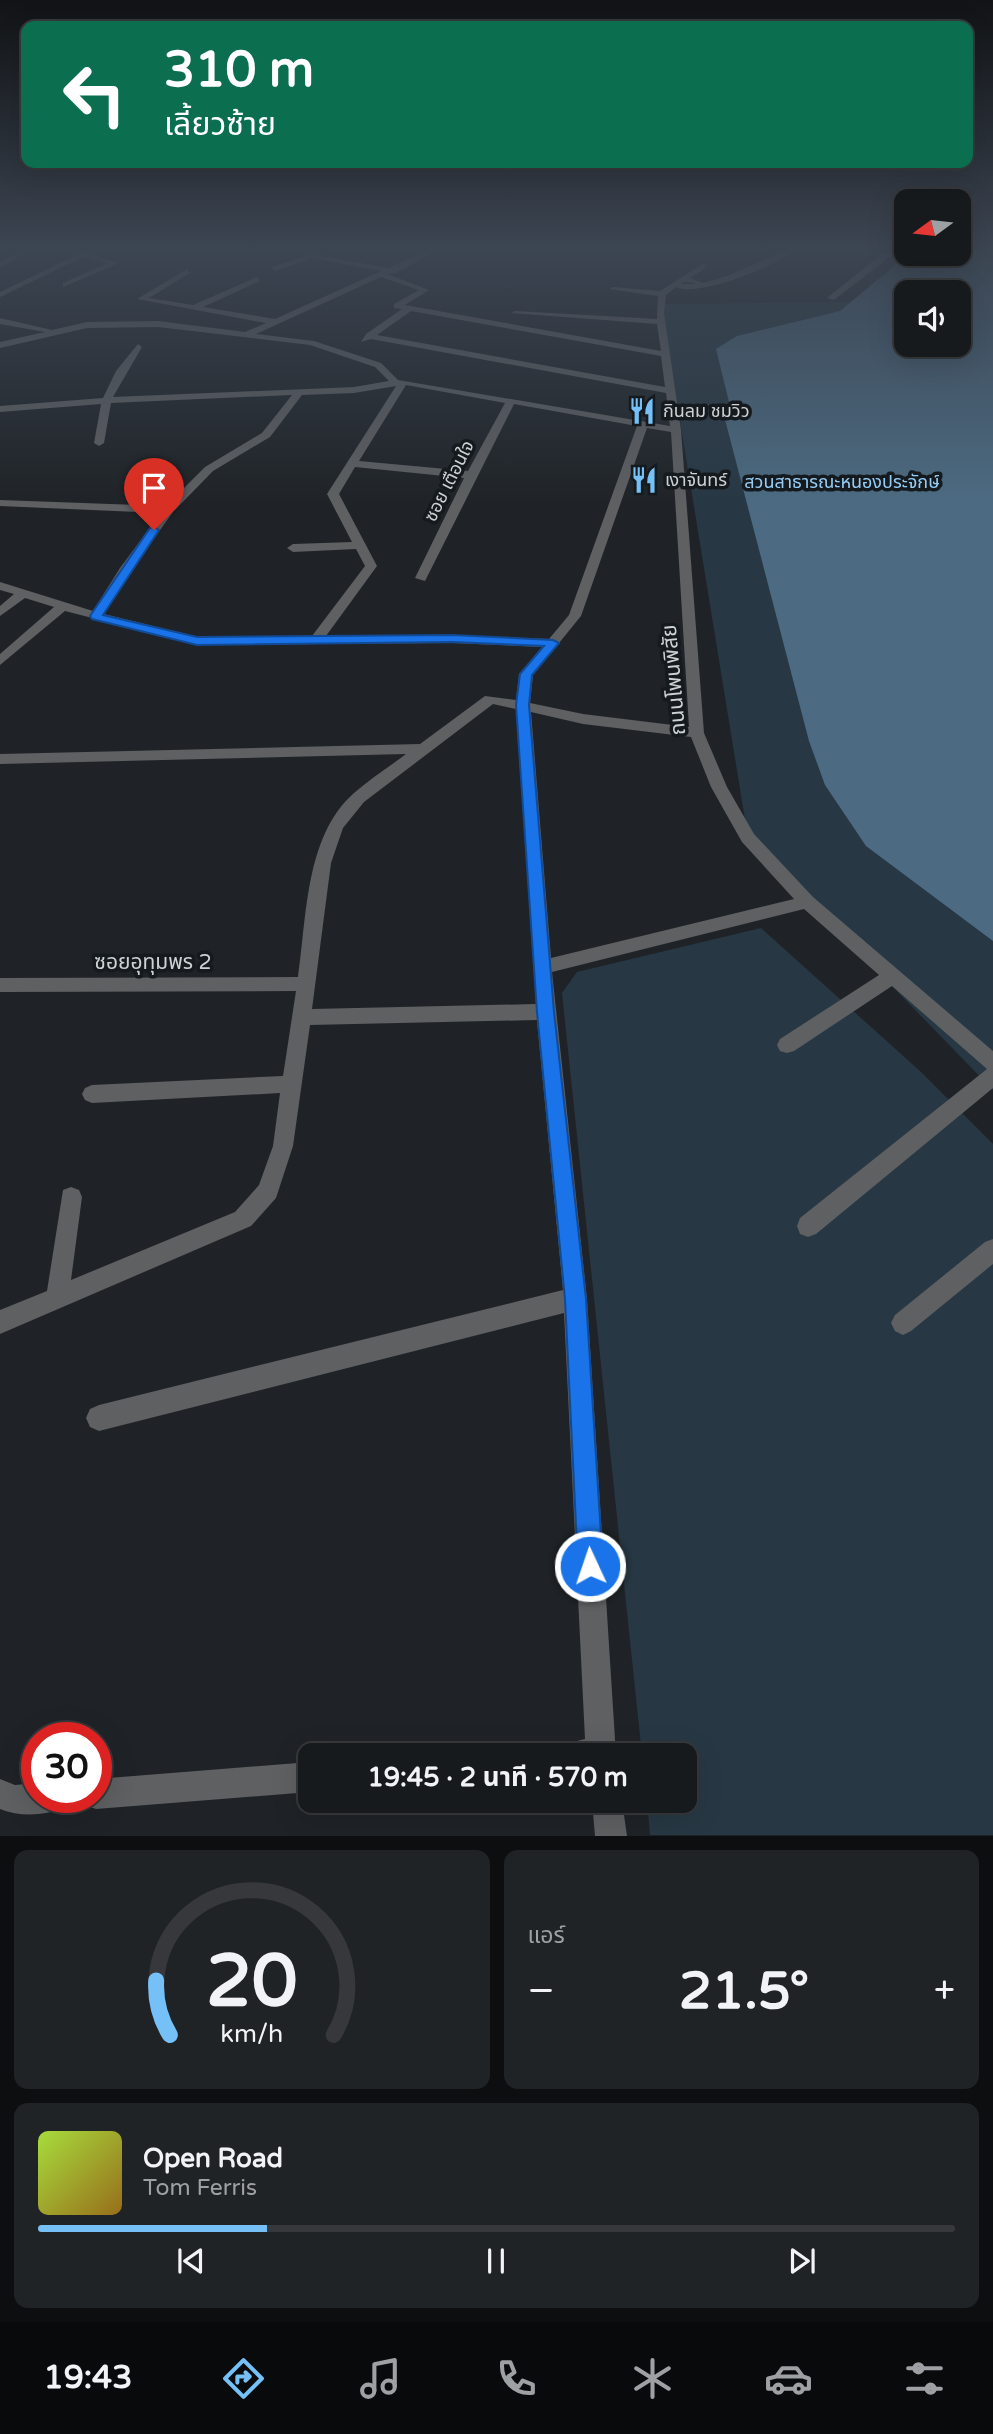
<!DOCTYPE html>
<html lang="th">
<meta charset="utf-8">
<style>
body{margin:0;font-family:"Varela Round","Noto Sans Thai",sans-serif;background:#202326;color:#f1f3f6;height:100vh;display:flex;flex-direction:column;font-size:26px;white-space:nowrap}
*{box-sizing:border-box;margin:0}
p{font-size:23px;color:#9ea1a4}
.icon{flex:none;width:38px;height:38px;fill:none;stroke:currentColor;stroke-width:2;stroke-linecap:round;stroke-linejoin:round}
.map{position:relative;height:1836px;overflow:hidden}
.side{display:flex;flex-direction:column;gap:14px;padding:14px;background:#0d0e10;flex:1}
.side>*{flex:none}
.guide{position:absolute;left:21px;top:21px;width:952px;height:147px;border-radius:14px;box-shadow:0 7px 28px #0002,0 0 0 2px #36383b;background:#0b6e4f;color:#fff;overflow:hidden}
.needle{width:46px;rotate:255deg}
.controls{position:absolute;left:894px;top:189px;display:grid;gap:14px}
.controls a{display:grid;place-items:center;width:77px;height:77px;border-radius:14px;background:#171a1d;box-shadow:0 7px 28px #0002,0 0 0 2px #36383b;font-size:35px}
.speed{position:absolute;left:21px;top:1722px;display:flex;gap:14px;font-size:35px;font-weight:700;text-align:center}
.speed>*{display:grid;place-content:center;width:91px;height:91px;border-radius:50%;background:#171a1d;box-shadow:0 7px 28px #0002,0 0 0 2px #36383b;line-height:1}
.speed .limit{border:10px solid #d22;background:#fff;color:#111}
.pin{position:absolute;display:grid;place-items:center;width:60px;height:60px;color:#fff;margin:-72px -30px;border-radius:50% 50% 50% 0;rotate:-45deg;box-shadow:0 0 7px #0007}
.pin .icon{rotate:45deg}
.me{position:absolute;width:77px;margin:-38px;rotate:357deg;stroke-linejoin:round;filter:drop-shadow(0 0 5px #0008)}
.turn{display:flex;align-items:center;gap:24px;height:147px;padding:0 28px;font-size:32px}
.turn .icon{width:91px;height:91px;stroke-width:2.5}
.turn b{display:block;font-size:49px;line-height:60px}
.big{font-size:52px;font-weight:700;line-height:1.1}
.side .widget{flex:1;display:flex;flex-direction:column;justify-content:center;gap:10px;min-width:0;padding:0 24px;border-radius:14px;background:#202326}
.side .dial{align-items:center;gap:0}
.dial svg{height:182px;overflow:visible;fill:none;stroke:#36383b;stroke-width:7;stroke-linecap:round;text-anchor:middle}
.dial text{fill:#f1f3f6;stroke:none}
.song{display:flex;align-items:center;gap:21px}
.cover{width:84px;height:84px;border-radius:10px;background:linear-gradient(135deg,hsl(80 70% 55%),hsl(40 70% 35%))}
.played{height:7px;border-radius:4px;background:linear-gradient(90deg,#75c0f6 25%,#36383b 25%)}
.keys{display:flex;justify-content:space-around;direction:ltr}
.heat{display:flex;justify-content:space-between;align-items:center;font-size:38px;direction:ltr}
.side .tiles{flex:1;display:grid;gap:14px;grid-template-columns:1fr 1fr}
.widget:last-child{grid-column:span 2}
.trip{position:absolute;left:298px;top:1743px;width:399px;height:70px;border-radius:14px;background:#171a1d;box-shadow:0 7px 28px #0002,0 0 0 2px #36383b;font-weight:700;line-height:70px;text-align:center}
.tabs{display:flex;height:112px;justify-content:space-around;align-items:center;background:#090a0c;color:#9ea1a4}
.tabs .icon{width:49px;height:49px}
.tabs .selected{color:#75c0f6}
.tabs b{font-size:32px;color:#f1f3f6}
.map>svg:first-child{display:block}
.green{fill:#273844;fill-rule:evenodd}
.water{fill:#4c6b82;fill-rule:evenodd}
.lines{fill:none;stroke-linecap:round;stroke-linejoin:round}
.minor{fill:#5e6062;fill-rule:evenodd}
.route{fill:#1a73e8;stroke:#114b97;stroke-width:2}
.labels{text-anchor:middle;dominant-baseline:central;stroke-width:7;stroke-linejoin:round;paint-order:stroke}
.far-poi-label{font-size:18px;fill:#cfd2d4;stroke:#151a1e;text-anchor:start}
.far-street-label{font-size:18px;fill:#cfd2d4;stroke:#151a1e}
.far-park-label{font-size:18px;fill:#96cdf6;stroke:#151a1e}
.street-label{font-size:21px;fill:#cfd2d4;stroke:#151a1e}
</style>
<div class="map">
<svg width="993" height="1836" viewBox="0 0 993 1836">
<rect width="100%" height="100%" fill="#1f2327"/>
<g class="green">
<path d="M959,250H993V1090L748,838L661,304L852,302L900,261L959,254ZM906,292H959V345H906Z"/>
<path d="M761,928L921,1072L993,1144V1835H650L647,1801H684V1755H642L562,993L577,972Z"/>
</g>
<path class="water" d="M959,250H993V941L866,846L825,785L809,741L723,412L730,406L716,349L737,336L840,311L905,257L959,254ZM906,292H959V345H906Z"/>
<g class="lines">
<g class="minor">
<path d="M21,250H30L0,268V263Z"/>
<path d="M87,250H96L89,254L119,263L63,287V283L108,263L83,257L0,297V292Z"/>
<path d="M429,250H438L396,273L387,274L429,290L405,305L661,351L657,324L511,313L515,311L657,319L658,296L609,289L613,287L660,291L704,263L707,267L690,278L703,283L727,276L787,250H795C778,265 698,298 676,287L666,295L664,313L681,430L704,733L727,787L754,834L813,897L993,1051V1088L816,1234L808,1237L800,1234L797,1226L800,1218L987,1069L892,986L794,1051L787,1053L780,1051L777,1045L780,1039L879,975L804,909L552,972L587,1299L616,1755H561L565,1744L585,1739L564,1313L99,1431L90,1427L86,1418L90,1409L99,1405L563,1290L537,1020L310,1025L293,1146L276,1198L251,1226L0,1334V1310L47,1291L63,1190L71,1187L79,1190L82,1197L71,1280L235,1212L259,1185L273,1146L280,1093L92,1103L85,1100L82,1094L85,1088L92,1085L283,1076L296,991L0,992V978L298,977C307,917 305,836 354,793C370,779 389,767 406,754L0,764V754L420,744L485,696L516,700L519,674L542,647L452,643L197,645L65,611L0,665V654L54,607L25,598L0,616V606L14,594L0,590V582L93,611L120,568L161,513L0,506V500L166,506L205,467L262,433L292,395L111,403L104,443L99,446L94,443L101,404L0,412V406L103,398L116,371L138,344L142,347L113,397L354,387L389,381L375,367L310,345L158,327L87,328L0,348V342L45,332L0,324V318L52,330L87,322L158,321L245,332L266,323L137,299L187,269L190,273L149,298L193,305L257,277L260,281L203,307L275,319L381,271L312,258L275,271L272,267L311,254L388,268ZM381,277L419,290L394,304V308L402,309L366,334L361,342L371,339L666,393L670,426L398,380L381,363L314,341L256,334ZM684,282L694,283L695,284H682ZM411,311L661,356L665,387L377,335ZM406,385L505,403L468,471L359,461ZM396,386L327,494L352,542L293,544L287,548L293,552L356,549L365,566L312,636L197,637L104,614L130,572L173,512L213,471L270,437L302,395L354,393ZM514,404L637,426L569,615L549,639L452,635L326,636L377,566L339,494L355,467L464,478L415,578L425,581ZM647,428L671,432L689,727L583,714L530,703L533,675L581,616ZM493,704L516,709L536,1004L312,1009L331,863L343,828L364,802ZM531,712L583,724L691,737L711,787L742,842L794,899L551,958Z"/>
<path d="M906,250V253L888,258L834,300L827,298L882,254Z"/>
<path d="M993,1239V1264L911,1331L903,1335L895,1331L891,1323L895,1315L985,1242Z"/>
<path d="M310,1762V1792L96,1809L85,1805L82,1797H96V1779Z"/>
<path d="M0,1779L15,1785L37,1783V1797H68L64,1808C44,1816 20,1817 0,1809Z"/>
<path d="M592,1801H622L627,1836H595Z"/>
</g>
</g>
<linearGradient id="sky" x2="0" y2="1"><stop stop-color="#111315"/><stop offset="0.49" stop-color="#3c4552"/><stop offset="1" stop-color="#3c4552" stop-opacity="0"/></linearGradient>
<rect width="993" height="507" fill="url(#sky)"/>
<path class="route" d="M154,527L159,530L103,615L197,637L452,635L553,640L559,643L532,675L529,705L554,1012L586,1299L603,1566L599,1575L590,1579L582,1575L578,1566L565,1299L537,1012L516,705L520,674L544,646L452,642L197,645L92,619L90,616L150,528Z"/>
<defs>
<symbol id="restaurant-bare" viewBox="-9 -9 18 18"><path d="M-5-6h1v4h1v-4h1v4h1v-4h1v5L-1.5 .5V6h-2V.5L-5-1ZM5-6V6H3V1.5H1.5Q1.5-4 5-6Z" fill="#75c0f6" stroke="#151a1e" stroke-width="2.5" paint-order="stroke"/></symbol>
</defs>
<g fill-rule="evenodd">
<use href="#restaurant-bare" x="623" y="392" width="38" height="38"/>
<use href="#restaurant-bare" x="625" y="461" width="38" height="38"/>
</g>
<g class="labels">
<g class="far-poi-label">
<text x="663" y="411">กินลม ชมวิว</text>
<text x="665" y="480">เงาจันทร์</text>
</g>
<g class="far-street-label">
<text transform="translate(449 481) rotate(-63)">ซอย เตือนใจ</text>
</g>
<g class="far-park-label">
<text x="842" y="482">สวนสาธารณะหนองประจักษ์</text>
</g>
<g class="street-label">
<text transform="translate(674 680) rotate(-95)">ถนนโพนพิสัย</text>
<text x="153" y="962">ซอยอุทุมพร 2</text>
</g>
</g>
</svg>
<div class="controls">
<a><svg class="needle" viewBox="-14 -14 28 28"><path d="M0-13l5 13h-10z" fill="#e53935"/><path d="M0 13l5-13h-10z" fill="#9ea1a4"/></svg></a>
<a><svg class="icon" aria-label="sound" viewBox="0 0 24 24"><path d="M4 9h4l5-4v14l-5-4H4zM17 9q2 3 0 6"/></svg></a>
</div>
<div class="speed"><div class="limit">30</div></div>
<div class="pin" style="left:154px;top:530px;background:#d93025"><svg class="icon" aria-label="arrive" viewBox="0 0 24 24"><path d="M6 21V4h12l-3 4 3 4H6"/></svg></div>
<svg class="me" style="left:590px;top:1566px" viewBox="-20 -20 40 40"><circle r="17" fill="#1a73e8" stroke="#fff" stroke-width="3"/><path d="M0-11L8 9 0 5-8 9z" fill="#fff"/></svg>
<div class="trip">19:45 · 2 นาที · 570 m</div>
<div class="guide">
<div class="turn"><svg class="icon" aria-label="left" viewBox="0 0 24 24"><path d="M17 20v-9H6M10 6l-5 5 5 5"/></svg><div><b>310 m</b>เลี้ยวซ้าย</div></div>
</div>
</div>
<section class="side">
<div class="tiles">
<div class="widget dial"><svg viewBox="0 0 100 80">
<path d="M14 69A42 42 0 1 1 86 69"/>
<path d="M14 69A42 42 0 0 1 8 45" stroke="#75c0f6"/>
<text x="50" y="56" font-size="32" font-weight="700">20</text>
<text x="50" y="72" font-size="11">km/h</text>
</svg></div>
<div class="widget"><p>แอร์</p>
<div class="heat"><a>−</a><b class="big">21.5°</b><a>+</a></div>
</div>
<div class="widget">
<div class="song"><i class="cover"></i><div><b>Open Road</b><p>Tom Ferris</p></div></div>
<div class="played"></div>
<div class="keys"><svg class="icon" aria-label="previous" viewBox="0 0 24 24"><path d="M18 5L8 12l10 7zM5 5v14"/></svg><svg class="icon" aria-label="pause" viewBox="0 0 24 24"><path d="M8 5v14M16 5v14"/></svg><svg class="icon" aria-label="next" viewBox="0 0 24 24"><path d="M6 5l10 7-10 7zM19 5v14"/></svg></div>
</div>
</div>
</section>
<nav class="tabs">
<b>19:43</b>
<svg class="icon selected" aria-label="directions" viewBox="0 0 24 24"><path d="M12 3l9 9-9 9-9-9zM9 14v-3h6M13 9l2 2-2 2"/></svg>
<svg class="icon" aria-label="music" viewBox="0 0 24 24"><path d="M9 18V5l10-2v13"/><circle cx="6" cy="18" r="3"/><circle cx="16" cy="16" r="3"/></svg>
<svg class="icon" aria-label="phone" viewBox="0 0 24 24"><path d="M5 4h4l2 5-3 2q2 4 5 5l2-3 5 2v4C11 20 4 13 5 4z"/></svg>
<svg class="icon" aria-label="climate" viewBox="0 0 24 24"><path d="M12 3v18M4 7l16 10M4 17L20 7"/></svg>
<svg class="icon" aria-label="car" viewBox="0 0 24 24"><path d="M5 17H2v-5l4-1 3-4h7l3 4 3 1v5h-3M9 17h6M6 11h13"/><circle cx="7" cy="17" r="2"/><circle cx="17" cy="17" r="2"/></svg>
<svg class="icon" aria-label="filters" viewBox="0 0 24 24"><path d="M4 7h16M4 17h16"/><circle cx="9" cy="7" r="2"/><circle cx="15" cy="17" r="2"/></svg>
</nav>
